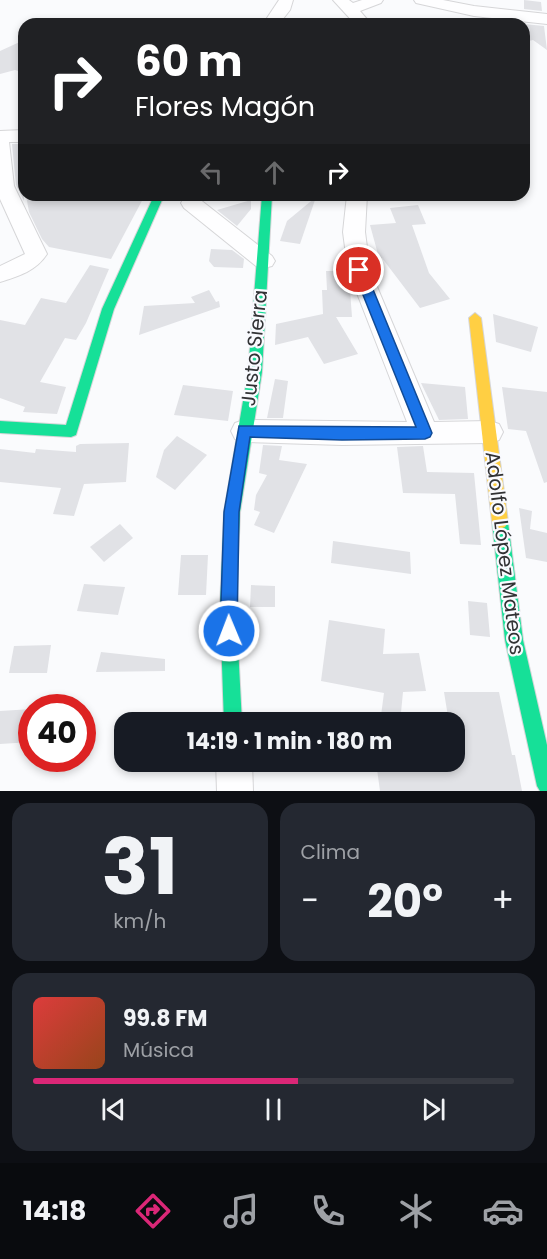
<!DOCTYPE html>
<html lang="es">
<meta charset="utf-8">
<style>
body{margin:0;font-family:Poppins,sans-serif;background:#242831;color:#f1f3f6;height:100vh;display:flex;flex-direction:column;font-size:22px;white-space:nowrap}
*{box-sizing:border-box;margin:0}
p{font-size:20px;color:#9ea1a6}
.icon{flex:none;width:33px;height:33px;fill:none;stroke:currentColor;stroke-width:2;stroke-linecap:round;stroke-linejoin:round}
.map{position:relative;height:791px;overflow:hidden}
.side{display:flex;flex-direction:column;gap:12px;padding:12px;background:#0d0f14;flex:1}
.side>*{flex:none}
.top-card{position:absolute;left:18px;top:18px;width:512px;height:183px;border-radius:18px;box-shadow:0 3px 9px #0003;background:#202124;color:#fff;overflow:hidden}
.speed{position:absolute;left:18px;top:694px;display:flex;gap:12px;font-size:30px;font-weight:700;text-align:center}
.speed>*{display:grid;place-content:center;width:78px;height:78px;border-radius:50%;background:#171b24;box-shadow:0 3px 9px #0003;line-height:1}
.speed .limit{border:9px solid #d22;background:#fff;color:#111}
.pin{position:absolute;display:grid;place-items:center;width:51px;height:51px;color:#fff;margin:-26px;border:3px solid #fff;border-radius:50%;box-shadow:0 2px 6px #0007}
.me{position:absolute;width:66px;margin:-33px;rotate:359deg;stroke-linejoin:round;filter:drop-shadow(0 0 4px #0008)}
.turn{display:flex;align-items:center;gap:21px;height:126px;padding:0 18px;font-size:27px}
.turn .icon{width:78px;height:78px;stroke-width:2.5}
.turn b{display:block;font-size:42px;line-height:51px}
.lanes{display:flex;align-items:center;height:57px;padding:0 18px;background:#0003;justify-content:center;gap:30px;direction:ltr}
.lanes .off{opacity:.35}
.big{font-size:45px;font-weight:700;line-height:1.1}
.side .tile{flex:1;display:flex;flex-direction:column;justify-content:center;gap:9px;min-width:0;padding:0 21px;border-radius:18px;background:#242831}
.side .dial{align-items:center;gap:0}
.dial b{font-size:78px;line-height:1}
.song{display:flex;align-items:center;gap:18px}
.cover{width:72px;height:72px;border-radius:9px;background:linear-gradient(135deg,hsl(0 70% 55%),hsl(20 70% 35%))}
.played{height:6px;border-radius:3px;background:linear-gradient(90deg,#db2777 55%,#363941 55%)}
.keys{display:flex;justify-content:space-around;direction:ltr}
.heat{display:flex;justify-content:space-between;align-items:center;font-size:33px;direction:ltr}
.side .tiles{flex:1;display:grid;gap:12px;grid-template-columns:1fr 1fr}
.tile:last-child{grid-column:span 2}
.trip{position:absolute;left:114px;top:712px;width:351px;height:60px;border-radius:18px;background:#171b24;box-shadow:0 3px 9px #0003;font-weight:700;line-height:60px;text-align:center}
.dock{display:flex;height:96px;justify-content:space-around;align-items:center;background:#090b0e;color:#9ea1a6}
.dock .icon{width:42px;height:42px}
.dock .selected{color:#db2777}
.dock b{font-size:27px;color:#f1f3f6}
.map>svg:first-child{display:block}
.building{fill:#e1e2e6}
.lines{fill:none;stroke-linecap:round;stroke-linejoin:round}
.street-casing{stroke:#d6d6d8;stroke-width:2}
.fast-casing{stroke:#d6d6d8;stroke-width:2}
.slow-casing{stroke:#d6d6d8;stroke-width:2}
.street{fill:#fefeff;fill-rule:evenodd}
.fast{fill:#16e098;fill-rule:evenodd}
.slow{fill:#ffcf43;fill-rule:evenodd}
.route{fill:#1a73e8;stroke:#114b97;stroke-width:1.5}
.labels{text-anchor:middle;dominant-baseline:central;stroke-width:4.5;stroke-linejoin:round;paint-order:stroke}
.street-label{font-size:20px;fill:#313234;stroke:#f9fafe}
</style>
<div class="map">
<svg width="547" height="791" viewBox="0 0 547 791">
<rect width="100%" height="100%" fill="#fafbfd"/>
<g class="building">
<path d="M524,0L541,2L542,11L524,9Z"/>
<path d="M524,24L544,26L547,50L533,40L524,42Z"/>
<path d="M24,40V73L15,70L0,74V51Z"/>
<path d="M12,144H24V201L16,185Z"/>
<path d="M26,195H145L111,259L49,247L42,239L29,212Z"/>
<path d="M316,197L300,244L280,241L287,221Z"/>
<path d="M251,200V209L237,226L217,210Z"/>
<path d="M418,205L426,224L412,225L429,273L450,299L420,308L382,258H379L370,225L396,223L390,208Z"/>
<path d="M211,249L232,250L244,259L243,268L214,267L209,261Z"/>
<path d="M90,265L109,269L86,323L76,340L65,338L40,382L66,387L57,414L23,412L25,407L0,398V320L25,325L41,298L66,303Z"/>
<path d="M326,271H346L348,290H350L352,317H336L358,354L324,364L308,337L275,345L276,324L323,314L322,290H327Z"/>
<path d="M209,290L216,302L219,301L220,307L139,335L144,306L195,303L191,297Z"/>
<path d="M493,314L538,327L531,352L496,342Z"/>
<path d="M275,379L288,381L283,418H267Z"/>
<path d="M421,383L465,387L468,419L439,420Z"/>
<path d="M183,385L233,391L228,421L174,415Z"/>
<path d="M502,387L547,392V482L544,483L526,431L508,429Z"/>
<path d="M177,436L207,455L175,490L156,477L164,450Z"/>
<path d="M129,443L126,482L84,484L74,516L53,514L61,488L0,482V449L35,453L36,449L76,452V446L80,444Z"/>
<path d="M263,445L282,446L279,460L307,464L274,533L254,525L260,512L254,510L256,495L267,475L259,473Z"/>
<path d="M423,446L427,472L474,473L481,545L460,544L455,494L403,493L397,447Z"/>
<path d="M519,508L532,511L530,529L547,533V562L526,558Z"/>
<path d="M120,524L133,538L104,562L90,547Z"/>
<path d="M333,541L410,552L411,574L331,563Z"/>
<path d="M181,555H208L206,595H178Z"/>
<path d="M84,584L125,587L118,615L77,611Z"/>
<path d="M251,585L275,586V607H250Z"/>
<path d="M468,601L487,603L490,637L470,635Z"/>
<path d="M329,620L385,629L383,654L419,653L426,691L403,692L400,723H380L384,693L321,681Z"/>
<path d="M51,645L47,673H9L14,646Z"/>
<path d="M101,652L165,659V671L96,672Z"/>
<path d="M444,692H499L512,755H515L522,791H380L376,762H454V723H449Z"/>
<path d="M32,709V742L0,744V711Z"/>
</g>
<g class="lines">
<defs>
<g id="street">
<path d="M279,0H293L290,10L279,24H263Z"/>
<path d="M333,0H349L353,3L362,0H383L381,3L360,11L371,24H355Z"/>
<path d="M414,0H443L474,6L547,14V24L474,16L416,3Z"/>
<path d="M24,130V142H9L14,186L47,254C36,271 19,276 0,282V266L25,254L0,199V131Z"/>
<path d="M347,195H367L365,232L370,270L434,422L490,421L499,424L503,432L499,440L490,443L342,445L244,442L235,439L231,431L235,423L244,420L407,422L348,270L343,232Z"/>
<path d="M191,197L198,198L272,256L275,261L272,266L264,268L256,266L184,208L181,203L184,198Z"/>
<path d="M216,762H252L253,791H217Z"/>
</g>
<g id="fast">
<path d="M262,195H272L262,372L240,512L236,608L242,723H224L220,608L224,512L248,372Z"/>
<path d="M157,197L162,200L114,309L76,435L71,437L0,433V421L66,425L102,309L152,200Z"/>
<path d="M500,515L505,517L508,522L523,640L547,745V791H540L537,786L505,640L492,522L495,517Z"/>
</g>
<path id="slow" d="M475,313L481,318L508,522L505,527L500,529L495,527L492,522L469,318Z"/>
</defs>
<use href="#street" class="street-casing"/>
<use href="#fast" class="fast-casing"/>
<use href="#slow" class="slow-casing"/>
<use href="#street" class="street"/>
<use href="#fast" class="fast"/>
<use href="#slow" class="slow"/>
</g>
<path class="route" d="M359,266L365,270L432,433L430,437L425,439L342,440L250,437L239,512L237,631L235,637L229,640L223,637L220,631L224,512L239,426L416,427L353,270Z"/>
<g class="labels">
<g class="street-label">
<text transform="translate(254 348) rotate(-84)">Justo Sierra</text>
<text transform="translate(505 553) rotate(83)">Adolfo López Mateos</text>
</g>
</g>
</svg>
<div class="speed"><div class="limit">40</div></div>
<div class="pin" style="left:359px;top:270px;background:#d93025"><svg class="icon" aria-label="arrive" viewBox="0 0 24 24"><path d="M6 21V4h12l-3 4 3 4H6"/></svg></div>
<svg class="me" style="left:229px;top:631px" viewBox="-20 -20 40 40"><circle r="17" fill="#1a73e8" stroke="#fff" stroke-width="3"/><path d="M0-11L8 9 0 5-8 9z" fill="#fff"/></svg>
<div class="trip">14:19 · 1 min · 180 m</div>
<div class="top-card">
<div class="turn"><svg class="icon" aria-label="right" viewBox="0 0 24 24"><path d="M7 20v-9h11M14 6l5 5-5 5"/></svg><div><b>60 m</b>Flores Magón</div></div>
<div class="lanes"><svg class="icon off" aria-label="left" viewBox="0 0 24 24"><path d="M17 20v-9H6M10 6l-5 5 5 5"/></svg><svg class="icon off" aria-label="ahead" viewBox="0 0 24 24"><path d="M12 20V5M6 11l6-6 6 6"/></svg><svg class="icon" aria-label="right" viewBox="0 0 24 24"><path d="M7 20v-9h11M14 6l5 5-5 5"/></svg></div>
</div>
</div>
<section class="side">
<div class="tiles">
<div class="tile dial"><b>31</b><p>km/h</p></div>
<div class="tile"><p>Clima</p>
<div class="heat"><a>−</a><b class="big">20°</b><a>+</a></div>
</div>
<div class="tile">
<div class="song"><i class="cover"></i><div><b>99.8 FM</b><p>Música</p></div></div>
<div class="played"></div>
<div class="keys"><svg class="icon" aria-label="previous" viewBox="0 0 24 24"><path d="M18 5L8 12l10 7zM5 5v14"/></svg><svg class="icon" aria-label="pause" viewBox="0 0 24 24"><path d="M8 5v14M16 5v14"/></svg><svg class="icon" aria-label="next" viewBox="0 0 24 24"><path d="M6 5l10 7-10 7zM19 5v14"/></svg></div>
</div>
</div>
</section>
<nav class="dock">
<b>14:18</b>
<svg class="icon selected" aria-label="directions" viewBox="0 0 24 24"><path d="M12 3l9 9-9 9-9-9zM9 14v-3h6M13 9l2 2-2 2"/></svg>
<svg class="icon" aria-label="music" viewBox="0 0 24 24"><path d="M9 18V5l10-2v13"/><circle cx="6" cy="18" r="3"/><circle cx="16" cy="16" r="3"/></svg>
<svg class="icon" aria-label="phone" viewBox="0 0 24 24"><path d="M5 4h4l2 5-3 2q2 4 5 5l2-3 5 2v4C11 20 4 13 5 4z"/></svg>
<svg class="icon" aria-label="climate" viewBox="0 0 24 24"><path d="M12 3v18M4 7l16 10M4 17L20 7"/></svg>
<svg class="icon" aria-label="car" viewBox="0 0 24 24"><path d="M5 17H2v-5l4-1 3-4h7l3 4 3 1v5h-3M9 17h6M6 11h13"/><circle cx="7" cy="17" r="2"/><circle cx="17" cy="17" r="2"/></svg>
</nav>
